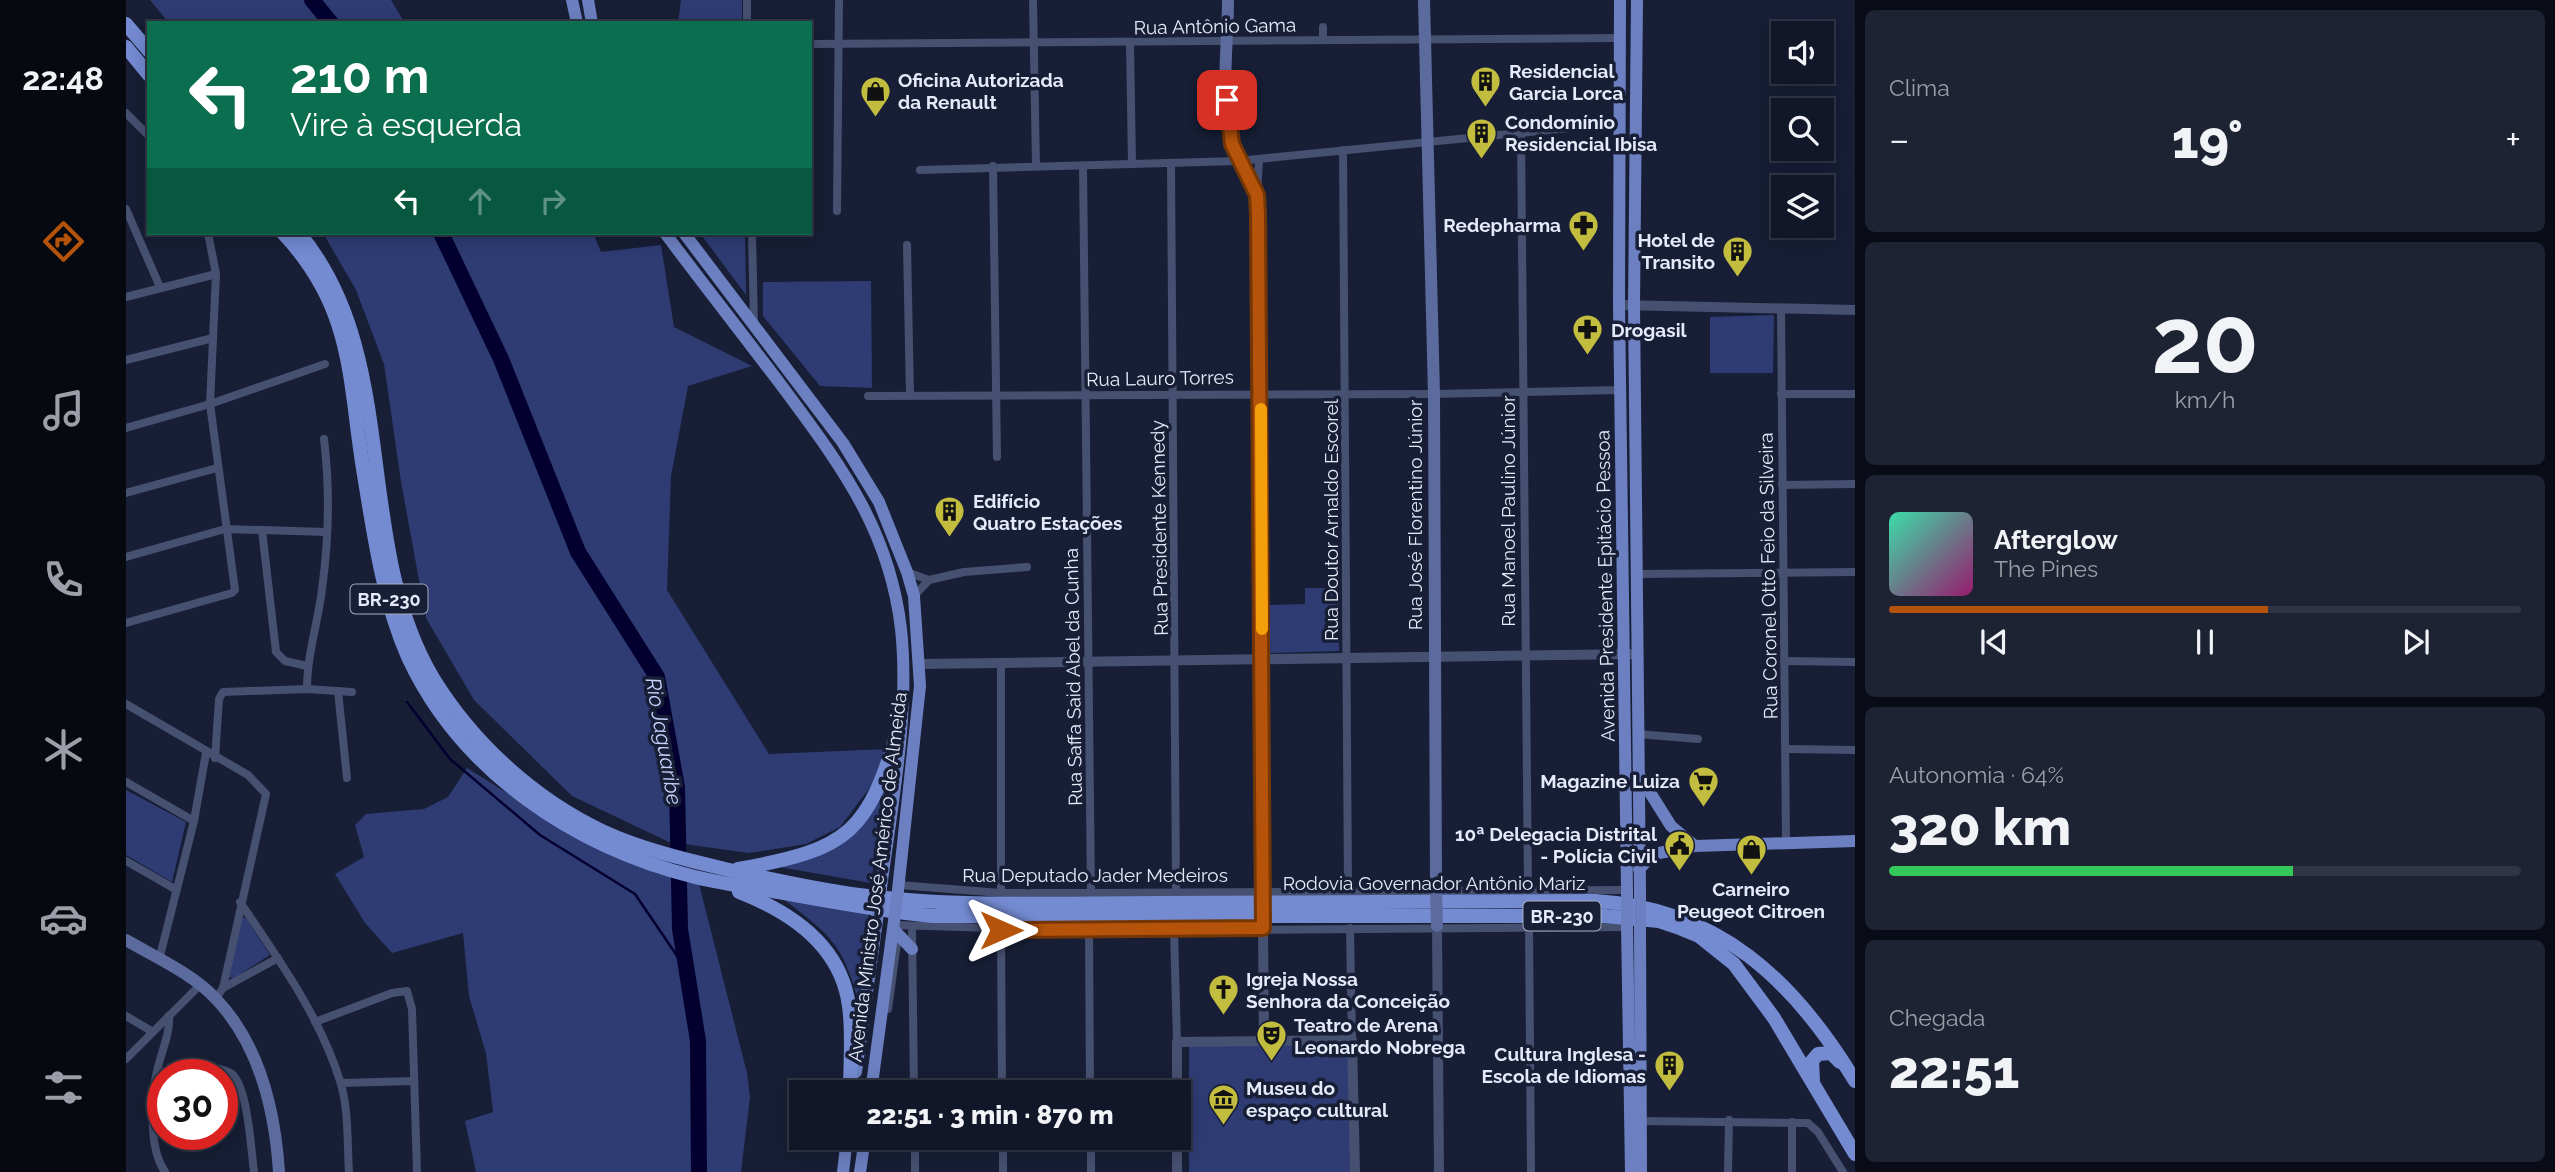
<!DOCTYPE html>
<html lang="pt">
<meta charset="utf-8">
<style>
body{margin:0;font-family:Raleway,sans-serif;background:#1e2334;color:#f1f3f6;height:100vh;display:flex;flex-direction:column;font-size:26px;white-space:nowrap}
*{box-sizing:border-box;margin:0}
p{font-size:23px;color:#9c9fa8}
.icon{flex:none;width:38px;height:38px;fill:none;stroke:currentColor;stroke-width:2;stroke-linecap:round;stroke-linejoin:round}
.map{position:relative;flex:1;overflow:hidden}
.panel{display:flex;flex-direction:column;gap:10px;padding:10px;background:#090c16;width:700px}
.panel>*{flex:none}
.top-card{position:absolute;left:21px;top:21px;width:665px;height:214px;border-radius:0px;box-shadow:0 4px 18px #0003,0 0 0 2px #303545;background:#0b6e4f;color:#fff;overflow:hidden}
.tools{position:absolute;left:1645px;top:21px;display:grid;gap:14px}
.tools a{display:grid;place-items:center;width:63px;height:63px;border-radius:0px;background:#111628;box-shadow:0 4px 18px #0003,0 0 0 2px #303545;font-size:35px}
.speed{position:absolute;left:21px;top:1059px;display:flex;gap:14px;font-size:35px;font-weight:700;text-align:center}
.speed>*{display:grid;place-content:center;width:91px;height:91px;border-radius:50%;background:#111628;box-shadow:0 4px 18px #0003,0 0 0 2px #303545;line-height:1}
.speed .limit{border:10px solid #d22;background:#fff;color:#111}
.pin{position:absolute;display:grid;place-items:center;width:60px;height:60px;color:#fff;margin:-30px;border-radius:14px;box-shadow:0 4px 10px #0006}
.me{position:absolute;width:77px;margin:-38px;rotate:90deg;stroke-linejoin:round;filter:drop-shadow(0 0 5px #0008)}
.turn{display:flex;align-items:center;gap:24px;height:147px;padding:0 28px;font-size:32px}
.turn .icon{width:91px;height:91px;stroke-width:2.5}
.turn b{display:block;font-size:49px;line-height:60px}
.lanes{display:flex;align-items:center;height:66px;padding:0 28px;background:#0003;justify-content:center;gap:35px;direction:ltr}
.lanes .off{opacity:.35}
.big{font-size:52px;font-weight:800;line-height:1.1}
.panel .tile{flex:1;display:flex;flex-direction:column;justify-content:center;gap:10px;min-width:0;padding:0 24px;border-radius:10px;background:#1e2334}
.panel .dial{align-items:center;gap:0}
.dial b{font-size:91px;line-height:1}
.song{display:flex;align-items:center;gap:21px}
.cover{width:84px;height:84px;border-radius:10px;background:linear-gradient(135deg,hsl(160 70% 55%),hsl(320 70% 35%))}
.played{height:7px;border-radius:4px;background:linear-gradient(90deg,#b45309 60%,#303545 60%)}
.keys{display:flex;justify-content:space-around;direction:ltr}
.heat{display:flex;justify-content:space-between;align-items:center;font-size:38px;direction:ltr}
.charge{height:10px;border-radius:5px;background:linear-gradient(90deg,#34c759 64%,#303545 0)}
.trip{position:absolute;left:663px;top:1080px;width:402px;height:70px;border-radius:0px;background:#111628;box-shadow:0 4px 18px #0003,0 0 0 2px #303545;font-weight:800;line-height:70px;text-align:center}
main{display:flex;flex:1;min-height:0}
.menu{display:flex;flex-direction:column;width:126px;justify-content:space-around;align-items:center;background:#070910;color:#9c9fa8}
.menu .icon{width:49px;height:49px}
.menu .current{color:#b45309}
.menu b{font-size:32px;color:#f1f3f6}
.map>svg:first-child{display:block}
.green{fill:#2e3c73}
.lines{fill:none;stroke-linecap:round;stroke-linejoin:round}
.stream{stroke:#030030;stroke-width:2.5}
.river{stroke:#030030;stroke-width:16}
.minor{stroke:#465070;stroke-width:8}
.tertiary{stroke:#465070;stroke-width:10}
.secondary{stroke:#5c6b9e;stroke-width:12}
.primary{stroke:#6c80c1;stroke-width:12}
.trunk{stroke:#748ad1;stroke-width:14}
.tertiary-bridge{stroke:#465070;stroke-width:10}
.secondary-bridge{stroke:#5c6b9e;stroke-width:12}
.primary-bridge{stroke:#6c80c1;stroke-width:12}
.route-casing{stroke:#753606;stroke-width:18}
.route{stroke:#b45309;stroke-width:12}
.slow{stroke:#f59e0b;stroke-width:12}
.labels{text-anchor:middle;dominant-baseline:central;stroke-width:7;stroke-linejoin:round;paint-order:stroke}
.shield{fill:#171e35;stroke:#a6adbf;stroke-width:2}
.shield-label{font-size:18px;font-weight:bold;fill:#e4eafa}
.street-label{font-size:19px;fill:#e4eafa;stroke:#171e35}
.poi-label{font-size:19px;font-weight:bold;fill:#e4eafa;stroke:#171e35;text-anchor:start}
.water-label{font-size:21px;font-style:italic;fill:#c4d2fc;stroke:#171e35}
</style>
<main>
<nav class="menu">
<b>22:48</b>
<svg class="icon current" aria-label="directions" viewBox="0 0 24 24"><path d="M12 3l9 9-9 9-9-9zM9 14v-3h6M13 9l2 2-2 2"/></svg>
<svg class="icon" aria-label="music" viewBox="0 0 24 24"><path d="M9 18V5l10-2v13"/><circle cx="6" cy="18" r="3"/><circle cx="16" cy="16" r="3"/></svg>
<svg class="icon" aria-label="phone" viewBox="0 0 24 24"><path d="M5 4h4l2 5-3 2q2 4 5 5l2-3 5 2v4C11 20 4 13 5 4z"/></svg>
<svg class="icon" aria-label="climate" viewBox="0 0 24 24"><path d="M12 3v18M4 7l16 10M4 17L20 7"/></svg>
<svg class="icon" aria-label="car" viewBox="0 0 24 24"><path d="M5 17H2v-5l4-1 3-4h7l3 4 3 1v5h-3M9 17h6M6 11h13"/><circle cx="7" cy="17" r="2"/><circle cx="17" cy="17" r="2"/></svg>
<svg class="icon" aria-label="filters" viewBox="0 0 24 24"><path d="M4 7h16M4 17h16"/><circle cx="9" cy="7" r="2"/><circle cx="15" cy="17" r="2"/></svg>
</nav>
<div class="map">
<svg width="1729" height="1172" viewBox="0 0 1729 1172">
<rect width="100%" height="100%" fill="#171e35"/>
<g class="green">
<path d="M24,0H265L279,23H43Z"/>
<path d="M555,0H616V23H552Z"/>
<path d="M197,233H467L475,252L535,245L548,327L626,366L562,386L545,476L541,590L643,754L761,749L751,778L714,827L680,844L623,853L543,842L446,796L348,700L300,618L275,482L258,364L230,290Z"/>
<path d="M574,233H619L620,295Z"/>
<path d="M745,281L746,388L694,386L637,316V282Z"/>
<path d="M1648,315L1647,373H1584V317Z"/>
<path d="M1179,588H1213V651L1144,653L1143,605L1179,604Z"/>
<path d="M341,768L410,811L571,876L621,1073L624,1097L615,1172H350L339,1121L367,1112L360,1053L343,996L337,933L266,953L239,923L209,874L238,857L229,825L240,814L298,809L322,797Z"/>
<path d="M761,778L745,883L653,867C724,845 725,841 761,778Z"/>
<path d="M0,790L60,822L46,882L0,855Z"/>
<path d="M656,898L743,909L733,1003C716,942 705,936 656,898Z"/>
<path d="M116,917L120,918L144,955L108,978L102,977Z"/>
<path d="M1224,1044L1225,1172H1063V1045Z"/>
</g>
<g class="lines">
<path class="stream" d="M281,702L324,759L414,835L509,894L560,969"/>
<g class="river">
<path d="M186,0L205,23"/>
<path d="M315,233L375,359L452,552L531,677L551,787L554,929L572,1041L573,1172"/>
</g>
<g class="minor">
<path d="M621,0V23"/>
<path d="M907,0L910,166"/>
<path d="M1197,27V40"/>
<path d="M1004,43L1006,164"/>
<path d="M684,44L1494,38"/>
<path d="M0,113L23,136"/>
<path d="M1395,133L1402,890"/>
<path d="M1217,150L1222,890"/>
<path d="M1045,164L1050,892"/>
<path d="M867,166L871,457"/>
<path d="M957,166L965,893"/>
<path d="M794,170L1112,161L1494,123"/>
<path d="M1131,195L1133,159"/>
<path d="M0,209L34,287"/>
<path d="M711,211L713,0"/>
<path d="M626,233L628,325"/>
<path d="M781,245L784,395"/>
<path d="M0,297L90,274"/>
<path d="M1655,310L1660,842"/>
<path d="M0,360L87,338"/>
<path d="M1655,394H1729"/>
<path d="M742,396L1308,394L1496,390"/>
<path d="M0,428L84,404L199,364"/>
<path d="M1656,485L1729,484"/>
<path d="M0,493L91,468"/>
<path d="M136,530L150,652L159,661L181,666"/>
<path d="M0,557L99,529L200,532"/>
<path d="M781,572L803,580"/>
<path d="M1511,574L1729,572"/>
<path d="M788,596L803,580L838,572L901,567"/>
<path d="M0,623L106,593L109,590L84,404L90,274L82,233"/>
<path d="M1658,661L1729,662"/>
<path d="M181,689C181,654 192,623 196,589C203,539 204,489 198,439"/>
<path d="M212,691L221,778"/>
<path d="M0,704L122,775L140,794L97,988L90,998"/>
<path d="M1512,734L1572,739"/>
<path d="M1660,749L1729,750"/>
<path d="M89,758L93,699L97,692L181,689L226,692"/>
<path d="M0,782L68,821"/>
<path d="M0,861L49,889"/>
<path d="M773,885L875,893H965L1501,890"/>
<path d="M875,893V663"/>
<path d="M114,902C151,957 194,1016 214,1081C223,1109 221,1142 223,1172"/>
<path d="M768,925L963,931L1502,927"/>
<path d="M786,926L788,1092"/>
<path d="M1403,927L1405,1172"/>
<path d="M1224,928L1226,1040"/>
<path d="M875,930L876,1092"/>
<path d="M1048,930L1051,1042"/>
<path d="M963,931L964,1092"/>
<path d="M33,960L68,821L80,753"/>
<path d="M97,988L152,958"/>
<path d="M762,1009L772,936"/>
<path d="M0,1016L27,1032"/>
<path d="M189,1022L266,993L281,991L286,1009L291,1172"/>
<path d="M0,1059L73,986"/>
<path d="M48,1074L57,1065C69,1065 97,1067 106,1074C122,1088 125,1150 128,1172"/>
<path d="M215,1083L288,1081"/>
<path d="M37,1086L28,1090C26,1115 24,1150 39,1172"/>
<path d="M28,1090C29,1064 45,1037 43,1016"/>
<path d="M1515,1121L1682,1123L1692,1132L1717,1172"/>
<path d="M789,1138V1172"/>
<path d="M877,1138V1172"/>
<path d="M965,1138V1172"/>
<path d="M1602,1172L1603,1120"/>
<path d="M1666,1172V1122"/>
</g>
<g class="tertiary">
<path d="M1493,305L1729,310"/>
<path d="M794,664L1512,654"/>
<path d="M1311,926L1313,1172"/>
<path d="M1137,928L1138,1042"/>
<path d="M1051,1092V1042L1226,1040L1229,1172"/>
<path d="M1051,1138V1172"/>
</g>
<g class="secondary">
<path d="M1102,0C1102,46 1094,98 1105,143C1112,170 1130,184 1132,214L1136,891"/>
<path d="M1298,0L1308,394L1310,889"/>
<path d="M0,940C29,957 67,974 90,999C134,1045 149,1111 153,1172"/>
</g>
<g class="primary">
<path d="M446,0L451,23"/>
<path d="M462,0L466,23"/>
<path d="M1494,0L1493,305L1501,890"/>
<path d="M1511,0L1508,305L1514,891"/>
<path d="M539,233C580,288 623,342 664,397C719,471 764,534 775,629C784,713 766,804 755,888"/>
<path d="M558,233L717,443L753,502L781,572L788,596L794,686L772,890"/>
<path d="M1513,775L1545,826L1569,846"/>
<path d="M1513,869L1528,854L1569,846L1729,841"/>
<path d="M1501,925L1505,1172"/>
<path d="M1514,929L1515,1172"/>
<path d="M768,930L786,949"/>
<path d="M730,1072L751,920"/>
<path d="M745,1092L768,921"/>
<path d="M717,1172L721,1138"/>
<path d="M734,1172L739,1138"/>
</g>
<g class="trunk">
<path d="M0,24L23,51"/>
<path d="M0,47L23,75"/>
<path d="M157,233C229,310 222,379 238,475C248,536 257,600 282,657C335,772 449,847 569,877C598,884 628,888 658,893C707,902 756,911 806,916H1478L1533,921L1551,927L1573,936L1608,964L1648,1018L1729,1154"/>
<path d="M173,233C277,358 225,540 307,678C347,743 407,798 476,831C515,849 557,859 599,869C643,879 688,889 733,895C832,908 933,903 1032,903C1178,903 1323,901 1469,901C1592,908 1668,980 1729,1081"/>
<path d="M612,869C725,849 742,833 774,723"/>
<path d="M613,892C665,912 715,945 723,1006C727,1034 724,1063 724,1092"/>
<path d="M1687,1081L1686,1061L1692,1054L1705,1053L1714,1062"/>
</g>
<path class="tertiary-bridge" d="M1136,891L1137,928"/>
<path class="secondary-bridge" d="M1310,889L1311,926"/>
<g class="primary-bridge">
<path d="M1501,890V925"/>
<path d="M1514,891V929"/>
<path d="M751,920L755,888"/>
<path d="M768,921L772,890"/>
</g>
</g>
<g class="lines">
<defs>
<path id="route" d="M875,930L1137,928L1132,214L1131,195L1106,144L1101,100"/>
</defs>
<use href="#route" class="route-casing"/>
<use href="#route" class="route"/>
<path class="slow" d="M1135,409L1136,629"/>
</g>
<defs>
<symbol id="building-pin" viewBox="-11 -11 22 30"><path d="M0 17L-7.5 6A9.5 9.5 0 1 1 7.5 6Z" fill="#c3bd3f" stroke="#171e35"/><path d="M-4-6H4V6H1V3H-1V6H-4ZM-2.5-4.3h1.7v1.8h-1.7ZM.8-4.3h1.7v1.8H.8ZM-2.5-1h1.7V.8h-1.7ZM.8-1h1.7V.8H.8Z" fill="#111"/></symbol>
<symbol id="shop-pin" viewBox="-11 -11 22 30"><path d="M0 17L-7.5 6A9.5 9.5 0 1 1 7.5 6Z" fill="#c3bd3f" stroke="#171e35"/><path d="M-5-2.5h2.3a2.7 3.5 0 0 1 5.4 0H5L5.5 6h-11ZM-1.5-2.5h3a1.5 2.3 0 0 0-3 0Z" fill="#111"/></symbol>
<symbol id="pharmacy-pin" viewBox="-11 -11 22 30"><path d="M0 17L-7.5 6A9.5 9.5 0 1 1 7.5 6Z" fill="#c3bd3f" stroke="#171e35"/><path d="M-2-6h4v4h4v4h-4v4h-4v-4h-4v-4h4Z" fill="#111"/></symbol>
<symbol id="supermarket-pin" viewBox="-11 -11 22 30"><path d="M0 17L-7.5 6A9.5 9.5 0 1 1 7.5 6Z" fill="#c3bd3f" stroke="#171e35"/><path d="M-6-5.5h2.5l.6 2H6L4.5 2H-2.5L-4.4-4H-6ZM-1.5 3.2a1.3 1.3 0 1 0 .1 0ZM3 3.2a1.3 1.3 0 1 0 .1 0Z" fill="#111"/></symbol>
<symbol id="civic-pin" viewBox="-11 -11 22 30"><path d="M0 17L-7.5 6A9.5 9.5 0 1 1 7.5 6Z" fill="#c3bd3f" stroke="#171e35"/><path d="M-.6-6.5H3V-4.5H.6V-3L4-1V1h2V6H-6V1h2V-1L-.6-3ZM-1.2 2.5V6h2.4V2.5Z" fill="#111"/></symbol>
<symbol id="church-pin" viewBox="-11 -11 22 30"><path d="M0 17L-7.5 6A9.5 9.5 0 1 1 7.5 6Z" fill="#c3bd3f" stroke="#171e35"/><path d="M-1.2-6h2.4v3.5h3.3v2.4h-3.3V6h-2.4V-.1h-3.3v-2.4h3.3Z" fill="#111"/></symbol>
<symbol id="theatre-pin" viewBox="-11 -11 22 30"><path d="M0 17L-7.5 6A9.5 9.5 0 1 1 7.5 6Z" fill="#c3bd3f" stroke="#171e35"/><path d="M-5-5.5Q0-4 5-5.5V0Q5 5 0 6Q-5 5-5 0ZM-3.3-2.5H-1v1.5H-3.3ZM1-2.5H3.3v1.5H1ZM-2.8 1Q0 5.5 2.8 1Z" fill="#111"/></symbol>
<symbol id="museum-pin" viewBox="-11 -11 22 30"><path d="M0 17L-7.5 6A9.5 9.5 0 1 1 7.5 6Z" fill="#c3bd3f" stroke="#171e35"/><path d="M0-6L6-3V-2H-6V-3ZM-5-1h2V3h-2ZM-1-1h2V3h-2ZM3-1h2V3H3ZM-6 4H6V6H-6Z" fill="#111"/></symbol>
</defs>
<g fill-rule="evenodd">
<use href="#building-pin" x="1342" y="64" width="35" height="47"/>
<use href="#shop-pin" x="732" y="74" width="35" height="47"/>
<use href="#building-pin" x="1338" y="116" width="35" height="47"/>
<use href="#pharmacy-pin" x="1440" y="208" width="35" height="47"/>
<use href="#building-pin" x="1594" y="234" width="35" height="47"/>
<use href="#pharmacy-pin" x="1444" y="312" width="35" height="47"/>
<use href="#building-pin" x="806" y="494" width="35" height="47"/>
<use href="#supermarket-pin" x="1560" y="764" width="35" height="47"/>
<use href="#civic-pin" x="1536" y="828" width="35" height="47"/>
<use href="#shop-pin" x="1608" y="832" width="35" height="47"/>
<use href="#church-pin" x="1080" y="972" width="35" height="47"/>
<use href="#theatre-pin" x="1128" y="1018" width="35" height="47"/>
<use href="#building-pin" x="1526" y="1048" width="35" height="47"/>
<use href="#museum-pin" x="1080" y="1082" width="35" height="47"/>
</g>
<g class="labels">
<g class="shield">
<rect x="224.5" y="584.5" width="77" height="29" rx="5"/>
<rect x="1397.5" y="901.5" width="77" height="29" rx="5"/>
</g>
<g class="shield-label">
<text x="263" y="599">BR-230</text>
<text x="1436" y="916">BR-230</text>
</g>
<g class="street-label">
<text transform="translate(1089 26) rotate(-1)">Rua Antônio Gama</text>
<text transform="translate(1034 378) rotate(-1)">Rua Lauro Torres</text>
<text transform="translate(1382 511) rotate(-90)">Rua Manoel Paulino Júnior</text>
<text transform="translate(1289 515) rotate(-90)">Rua José Florentino Júnior</text>
<text transform="translate(1205 520) rotate(-90)">Rua Doutor Arnaldo Escorel</text>
<text transform="translate(1033 528) rotate(-91)">Rua Presidente Kennedy</text>
<text transform="translate(1642 576) rotate(-91)">Rua Coronel Otto Feio da Silveira</text>
<text transform="translate(1479 586) rotate(-91)">Avenida Presidente Epitácio Pessoa</text>
<text transform="translate(947 677) rotate(-91)">Rua Saffa Said Abel da Cunha</text>
<text x="969" y="875">Rua Deputado Jader Medeiros</text>
<text transform="translate(751 877) rotate(-83)">Avenida Ministro José Américo de Almeida</text>
<text x="1308" y="883">Rodovia Governador Antônio Mariz</text>
</g>
<g class="poi-label">
<text x="1383" y="71">Residencial<tspan x="1383" dy="22">Garcia Lorca</tspan></text>
<text x="772" y="80">Oficina Autorizada<tspan x="772" dy="22">da Renault</tspan></text>
<text x="1379" y="122">Condomínio<tspan x="1379" dy="22">Residencial Ibisa</tspan></text>
<text x="1435" y="225" text-anchor="end">Redepharma</text>
<text x="1589" y="240" text-anchor="end">Hotel de<tspan x="1589" dy="22">Transito</tspan></text>
<text x="1485" y="330">Drogasil</text>
<text x="847" y="501">Edifício<tspan x="847" dy="22">Quatro Estações</tspan></text>
<text x="1554" y="781" text-anchor="end">Magazine Luiza</text>
<text x="1531" y="834" text-anchor="end">10ª Delegacia Distrital<tspan x="1531" dy="22">- Polícia Civil</tspan></text>
<text x="1625" y="889" text-anchor="middle">Carneiro<tspan x="1625" dy="22">Peugeot Citroen</tspan></text>
<text x="1120" y="979">Igreja Nossa<tspan x="1120" dy="22">Senhora da Conceição</tspan></text>
<text x="1168" y="1025">Teatro de Arena<tspan x="1168" dy="22">Leonardo Nobrega</tspan></text>
<text x="1520" y="1054" text-anchor="end">Cultura Inglesa -<tspan x="1520" dy="22">Escola de Idiomas</tspan></text>
<text x="1120" y="1088">Museu do<tspan x="1120" dy="22">espaço cultural</tspan></text>
</g>
<g class="water-label">
<text transform="translate(538 741) rotate(80)">Rio Jaguaribe</text>
</g>
</g>
</svg>
<div class="tools">
<a><svg class="icon" aria-label="sound" viewBox="0 0 24 24"><path d="M4 9h4l5-4v14l-5-4H4zM17 9q2 3 0 6"/></svg></a>
<a><svg class="icon" aria-label="search" viewBox="0 0 24 24"><circle cx="10" cy="10" r="6"/><path d="M15 15l6 6"/></svg></a>
<a><svg class="icon" aria-label="layers" viewBox="0 0 24 24"><path d="M12 4l9 5-9 5-9-5zM3 14l9 5 9-5"/></svg></a>
</div>
<div class="speed"><div class="limit">30</div></div>
<div class="pin" style="left:1101px;top:100px;background:#d93025"><svg class="icon" aria-label="arrive" viewBox="0 0 24 24"><path d="M6 21V4h12l-3 4 3 4H6"/></svg></div>
<svg class="me" style="left:875px;top:930px" viewBox="-20 -20 40 40"><path d="M0-17L14 15 0 8-14 15z" fill="#b45309" stroke="#fff" stroke-width="4"/></svg>
<div class="trip">22:51 · 3 min · 870 m</div>
<div class="top-card">
<div class="turn"><svg class="icon" aria-label="left" viewBox="0 0 24 24"><path d="M17 20v-9H6M10 6l-5 5 5 5"/></svg><div><b>210 m</b>Vire à esquerda</div></div>
<div class="lanes"><svg class="icon" aria-label="left" viewBox="0 0 24 24"><path d="M17 20v-9H6M10 6l-5 5 5 5"/></svg><svg class="icon off" aria-label="ahead" viewBox="0 0 24 24"><path d="M12 20V5M6 11l6-6 6 6"/></svg><svg class="icon off" aria-label="right" viewBox="0 0 24 24"><path d="M7 20v-9h11M14 6l5 5-5 5"/></svg></div>
</div>
</div>
<section class="panel">
<div class="tile"><p>Clima</p>
<div class="heat"><a>−</a><b class="big">19°</b><a>+</a></div>
</div>
<div class="tile dial"><b>20</b><p>km/h</p></div>
<div class="tile">
<div class="song"><i class="cover"></i><div><b>Afterglow</b><p>The Pines</p></div></div>
<div class="played"></div>
<div class="keys"><svg class="icon" aria-label="previous" viewBox="0 0 24 24"><path d="M18 5L8 12l10 7zM5 5v14"/></svg><svg class="icon" aria-label="pause" viewBox="0 0 24 24"><path d="M8 5v14M16 5v14"/></svg><svg class="icon" aria-label="next" viewBox="0 0 24 24"><path d="M6 5l10 7-10 7zM19 5v14"/></svg></div>
</div>
<div class="tile"><p>Autonomia · 64%</p><b class="big">320 km</b><div class="charge"></div></div>
<div class="tile"><p>Chegada</p><b class="big">22:51</b></div>
</section>
</main>
